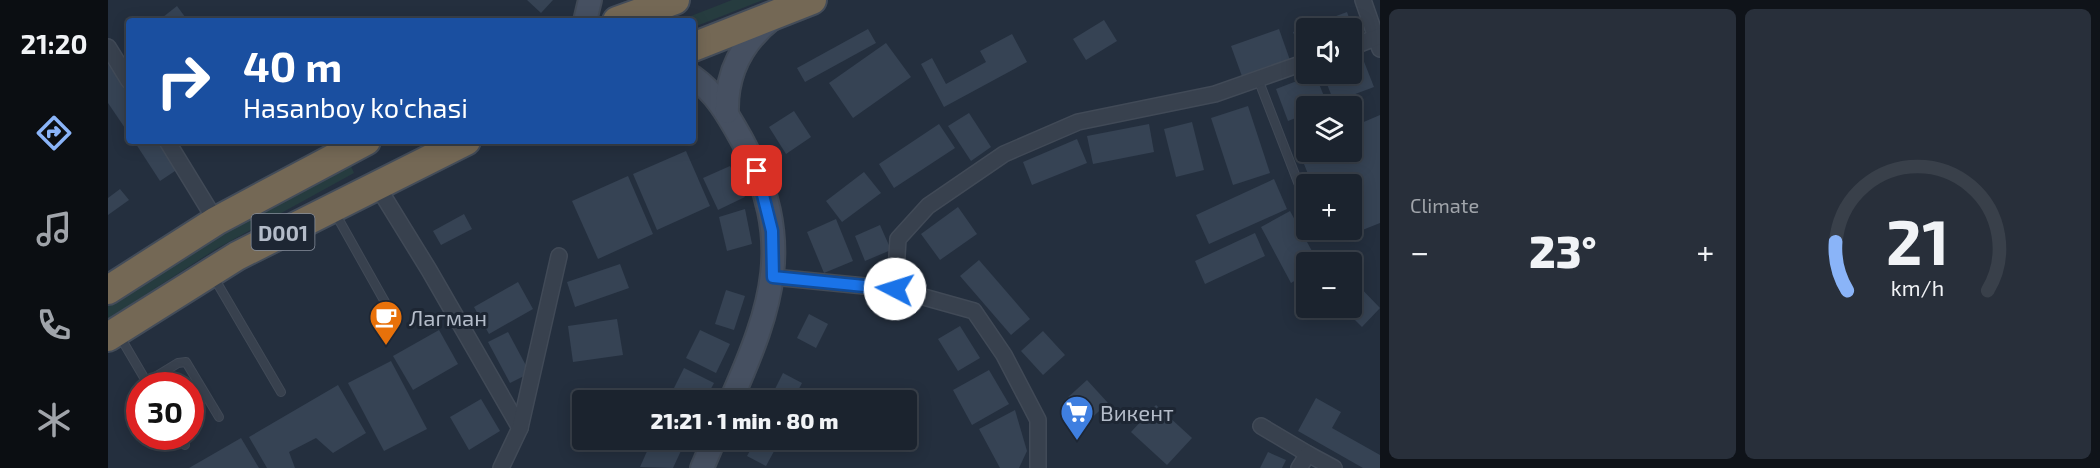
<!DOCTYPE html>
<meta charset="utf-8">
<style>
body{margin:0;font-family:"Exo 2",sans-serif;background:#282f3a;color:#f1f3f6;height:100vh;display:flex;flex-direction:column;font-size:22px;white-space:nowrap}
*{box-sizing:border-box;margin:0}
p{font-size:20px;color:#a0a4aa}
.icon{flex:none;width:33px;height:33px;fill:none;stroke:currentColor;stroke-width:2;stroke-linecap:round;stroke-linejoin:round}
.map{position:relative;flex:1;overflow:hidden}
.side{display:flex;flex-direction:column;gap:9px;padding:9px;background:#0f1319;width:720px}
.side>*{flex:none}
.hud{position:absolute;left:18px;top:18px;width:570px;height:126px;border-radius:6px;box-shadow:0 3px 15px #0003,0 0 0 2px #39404a;background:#1a4fa0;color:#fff;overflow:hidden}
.controls{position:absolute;left:1188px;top:18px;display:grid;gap:12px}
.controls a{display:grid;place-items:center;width:66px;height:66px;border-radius:6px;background:#1b232e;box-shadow:0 3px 15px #0003,0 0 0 2px #39404a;font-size:30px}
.speed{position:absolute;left:18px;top:372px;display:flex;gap:12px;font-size:30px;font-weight:700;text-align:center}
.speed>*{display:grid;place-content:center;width:78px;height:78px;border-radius:50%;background:#1b232e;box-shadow:0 3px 15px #0003,0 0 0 2px #39404a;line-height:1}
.speed .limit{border:9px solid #d22;background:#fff;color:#111}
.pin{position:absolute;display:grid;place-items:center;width:51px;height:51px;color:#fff;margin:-26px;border-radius:12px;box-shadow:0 3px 9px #0006}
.me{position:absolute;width:66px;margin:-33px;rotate:275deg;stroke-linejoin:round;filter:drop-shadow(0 0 4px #0008)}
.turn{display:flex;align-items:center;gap:21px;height:126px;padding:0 18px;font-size:27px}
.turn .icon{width:78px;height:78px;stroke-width:2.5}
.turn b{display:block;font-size:42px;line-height:51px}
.big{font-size:45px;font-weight:800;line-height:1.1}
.side .widget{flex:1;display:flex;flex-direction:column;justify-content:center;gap:9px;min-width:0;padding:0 21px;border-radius:9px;background:#282f3a}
.side .dial{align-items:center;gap:0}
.dial svg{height:156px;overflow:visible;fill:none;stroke:#39404a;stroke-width:7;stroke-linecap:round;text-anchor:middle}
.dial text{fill:#f1f3f6;stroke:none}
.heat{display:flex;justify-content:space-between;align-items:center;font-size:33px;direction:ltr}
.side .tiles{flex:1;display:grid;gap:9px;grid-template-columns:repeat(2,1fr)}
.trip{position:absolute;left:464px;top:390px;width:345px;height:60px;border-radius:6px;background:#1b232e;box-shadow:0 3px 15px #0003,0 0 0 2px #39404a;font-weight:800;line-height:60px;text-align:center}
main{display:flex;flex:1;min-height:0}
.tab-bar{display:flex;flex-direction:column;width:108px;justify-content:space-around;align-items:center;background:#0b0e12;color:#a0a4aa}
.tab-bar .icon{width:42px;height:42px}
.tab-bar .current{color:#8ab4f8}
.tab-bar b{font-size:27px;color:#f1f3f6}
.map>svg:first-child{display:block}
.green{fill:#263c3f}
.building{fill:#364354}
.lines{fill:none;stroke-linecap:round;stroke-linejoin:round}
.lane-casing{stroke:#414a57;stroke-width:10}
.street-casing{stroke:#414a57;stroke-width:18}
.secondary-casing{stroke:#414a57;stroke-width:26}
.highway-casing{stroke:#434c59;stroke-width:32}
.path{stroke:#3f5557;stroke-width:3;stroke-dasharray:4.5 4.5;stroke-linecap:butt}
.lane{stroke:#38414e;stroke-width:8}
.street{stroke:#38414e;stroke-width:15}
.secondary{stroke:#465061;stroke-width:22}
.highway{stroke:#746855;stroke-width:28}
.route-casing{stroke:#114b97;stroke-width:15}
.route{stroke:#1a73e8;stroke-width:10}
.labels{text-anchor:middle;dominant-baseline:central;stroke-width:6;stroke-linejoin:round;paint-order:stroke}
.shield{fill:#1d2633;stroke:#878f9c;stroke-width:1.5}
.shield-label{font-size:21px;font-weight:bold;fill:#b4bcc9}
.poi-label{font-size:22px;fill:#b4bcc9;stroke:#1d2633;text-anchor:start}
</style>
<main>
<nav class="tab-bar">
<b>21:20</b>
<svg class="icon current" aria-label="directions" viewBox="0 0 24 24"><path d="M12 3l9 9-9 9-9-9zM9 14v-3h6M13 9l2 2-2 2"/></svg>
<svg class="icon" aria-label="music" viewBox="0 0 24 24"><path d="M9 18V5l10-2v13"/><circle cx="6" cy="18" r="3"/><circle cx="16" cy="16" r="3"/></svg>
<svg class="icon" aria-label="phone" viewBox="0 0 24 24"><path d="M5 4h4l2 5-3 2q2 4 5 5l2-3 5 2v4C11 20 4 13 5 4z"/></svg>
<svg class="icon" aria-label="climate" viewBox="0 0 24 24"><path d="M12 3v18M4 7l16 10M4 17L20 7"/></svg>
</nav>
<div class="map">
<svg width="1272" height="468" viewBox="0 0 1272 468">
<rect width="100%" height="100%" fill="#242f3e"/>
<g class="green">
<path d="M624,0H655L586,27L583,16Z"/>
<path d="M242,164L246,173L108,249L0,319V306C79,255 159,208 242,164Z"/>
</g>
<g class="building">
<path d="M419,0H445L433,13Z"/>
<path d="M69,6L80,21H50Z"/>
<path d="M1239,12L1248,38L1244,40V28H1198V56L1195,57L1185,32Z"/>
<path d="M996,20L1009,41L978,60L965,39Z"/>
<path d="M760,29L768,43L697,82L689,68Z"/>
<path d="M1171,29L1183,63L1135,79L1123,46Z"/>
<path d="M904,34L919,62L836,107L813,64L824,58L838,84L878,62L872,51Z"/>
<path d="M778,43L803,77L745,118L721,83Z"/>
<path d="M1253,54L1266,87L1226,102L1215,74H1244V58Z"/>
<path d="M0,64L21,95V134L0,103Z"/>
<path d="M1207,74L1220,106H1198V114L1180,121L1168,89Z"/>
<path d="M1140,106L1162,173L1125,185L1103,118Z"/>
<path d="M686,111L703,137L678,154L661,127Z"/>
<path d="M861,113L883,147L863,161L840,126Z"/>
<path d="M1272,115V223L1227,241L1223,230H1244V184H1204L1190,149L1198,146V152H1244V127Z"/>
<path d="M1084,122L1096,170L1068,177L1056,129Z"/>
<path d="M831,124L847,148L786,188L771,164Z"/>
<path d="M1041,124L1046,152L985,164L979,136Z"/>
<path d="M969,139L979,163L924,185L915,162Z"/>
<path d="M26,141H52L70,169L52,181Z"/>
<path d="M578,151L602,206L549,230L525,174Z"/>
<path d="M622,166L637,197L610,210L595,178Z"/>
<path d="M756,172L773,193L734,222L718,201Z"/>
<path d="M520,176L545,234L490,259L464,201Z"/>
<path d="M1166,179L1179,209L1101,244L1088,215Z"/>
<path d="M12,189L21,200L0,215V198Z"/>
<path d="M850,207L869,234L832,260L813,234Z"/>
<path d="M637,209L644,244L619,251L611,217Z"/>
<path d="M1182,211L1210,262H1198V274L1183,283L1153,227Z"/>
<path d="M356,214L364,229L333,245L325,231Z"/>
<path d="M728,219L745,261L716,273L699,232Z"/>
<path d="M772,225L783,250L757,261L747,236Z"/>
<path d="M1147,233L1157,256L1097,284L1087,261Z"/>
<path d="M871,260L922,319L903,335L852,276Z"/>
<path d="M512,264L521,288L467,307L459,282Z"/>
<path d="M1244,279L1272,308L1254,327L1235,308H1244Z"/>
<path d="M410,282L425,309L381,334L366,307Z"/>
<path d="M618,290L637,296L626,330L607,324Z"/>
<path d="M701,314L720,324L708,348L689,338Z"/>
<path d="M509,319L515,355L465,362L460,326Z"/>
<path d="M852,326L872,358L850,371L830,339Z"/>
<path d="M331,330L350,364L305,390L285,356Z"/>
<path d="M592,330L622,344L608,373L578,358Z"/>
<path d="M935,331L957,355L935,375L913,351Z"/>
<path d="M400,332L422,373L402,383L380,342Z"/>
<path d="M283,361L319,429L276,451L240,383Z"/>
<path d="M576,368L606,383L597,400H571L562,396Z"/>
<path d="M881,370L901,404L864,425L845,390Z"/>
<path d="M675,373L694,383L685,400H669L663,397Z"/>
<path d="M979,380L1000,403L978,423L957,400Z"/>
<path d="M230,385L258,433L225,453L208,438L181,452L187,468H159L141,437Z"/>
<path d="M1208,398L1233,412L1224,428L1272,455V468H1255L1190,431Z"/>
<path d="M373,399L392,431L361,450L342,417Z"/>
<path d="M1048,405L1084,438L1059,465L1023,432Z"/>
<path d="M907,410L919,451L911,468H892L871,429Z"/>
<path d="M133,438L151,468H81Z"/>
<path d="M544,440H578L565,468L532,467Z"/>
<path d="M648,440H665L671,442L658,466L639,456Z"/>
<path d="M1160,452L1178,460L1174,468H1152Z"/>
</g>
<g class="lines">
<defs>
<g id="lane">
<path d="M1150,79L1198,203"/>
<path d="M227,213L277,302"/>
<path d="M105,276L173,392"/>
<path d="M11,335L41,386"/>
<path d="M39,382L70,363L78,362L111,417"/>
<path d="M72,436L77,445"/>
</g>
<g id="street">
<path d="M1255,0L1272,49"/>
<path d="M0,47L21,81"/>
<path d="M1244,47L1272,36"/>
<path d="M59,141L108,221"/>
<path d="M268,184L321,270L412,428"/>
<path d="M665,277L787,289L866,311L896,355L930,420V468"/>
<path d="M787,289L790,239L820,206L896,154L970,122L1107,94L1198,62"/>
<path d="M1153,426L1200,454"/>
<path d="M393,468L412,428L451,256"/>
<path d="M1191,468L1200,454L1226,468"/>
</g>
<g id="secondary">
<path d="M477,21L482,0"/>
<path d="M585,77C609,94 621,117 635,142C687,241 665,305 623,400"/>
<path d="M619,112C618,73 634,42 665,18"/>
<path d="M594,468L606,440"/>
</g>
<g id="highway">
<path d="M509,21L567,0"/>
<path d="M585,47L704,0"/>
<path d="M0,290L108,221L258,141"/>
<path d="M0,337L129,256L358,141"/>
</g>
</defs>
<use href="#lane" class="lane-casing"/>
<use href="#street" class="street-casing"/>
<use href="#secondary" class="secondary-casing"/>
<use href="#highway" class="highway-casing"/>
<path class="path" d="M527,141L528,142"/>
<use href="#lane" class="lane"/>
<use href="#street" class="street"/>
<use href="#secondary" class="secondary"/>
<use href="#highway" class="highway"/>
</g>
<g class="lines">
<defs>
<path id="route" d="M649,171L664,231L665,277L787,289"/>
</defs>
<use href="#route" class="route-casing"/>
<use href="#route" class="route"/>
</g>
<defs>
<symbol id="cafe-pin" viewBox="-11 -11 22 30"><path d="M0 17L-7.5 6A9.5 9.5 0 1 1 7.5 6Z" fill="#e8710a" stroke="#1d2633"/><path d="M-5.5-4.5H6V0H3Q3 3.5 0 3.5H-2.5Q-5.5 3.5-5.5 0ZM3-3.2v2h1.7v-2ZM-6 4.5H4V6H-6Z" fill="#fff"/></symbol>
<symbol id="supermarket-pin" viewBox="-11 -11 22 30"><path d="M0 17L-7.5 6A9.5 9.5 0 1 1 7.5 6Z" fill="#3f7fe0" stroke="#1d2633"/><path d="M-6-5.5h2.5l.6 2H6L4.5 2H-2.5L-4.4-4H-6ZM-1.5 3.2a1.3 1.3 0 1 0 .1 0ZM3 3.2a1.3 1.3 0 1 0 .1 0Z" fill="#fff"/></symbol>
</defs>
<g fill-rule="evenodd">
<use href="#cafe-pin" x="259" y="298" width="38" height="52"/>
<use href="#supermarket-pin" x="950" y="393" width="38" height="52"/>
</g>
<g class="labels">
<rect class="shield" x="143.5" y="214" width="63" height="36" rx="4.5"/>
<g class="shield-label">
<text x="175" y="232">D001</text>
</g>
<g class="poi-label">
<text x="301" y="317">Лагман</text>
<text x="992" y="412">Викент</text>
</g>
</g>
</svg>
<div class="controls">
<a><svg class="icon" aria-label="sound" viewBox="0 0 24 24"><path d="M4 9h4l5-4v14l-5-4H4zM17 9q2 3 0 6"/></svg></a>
<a><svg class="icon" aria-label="layers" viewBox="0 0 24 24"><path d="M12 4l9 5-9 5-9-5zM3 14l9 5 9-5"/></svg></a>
<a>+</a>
<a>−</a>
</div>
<div class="speed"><div class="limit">30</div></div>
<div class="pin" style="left:649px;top:171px;background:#d93025"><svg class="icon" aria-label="arrive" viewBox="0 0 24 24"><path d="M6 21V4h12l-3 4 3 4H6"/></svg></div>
<svg class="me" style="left:787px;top:289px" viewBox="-20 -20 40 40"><circle r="19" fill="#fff"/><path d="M0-13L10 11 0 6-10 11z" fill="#1a73e8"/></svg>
<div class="trip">21:21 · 1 min · 80 m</div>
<div class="hud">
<div class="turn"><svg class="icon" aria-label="right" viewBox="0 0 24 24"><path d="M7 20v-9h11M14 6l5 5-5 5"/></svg><div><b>40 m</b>Hasanboy ko'chasi</div></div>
</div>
</div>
<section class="side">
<div class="tiles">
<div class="widget"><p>Climate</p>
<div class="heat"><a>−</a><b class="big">23°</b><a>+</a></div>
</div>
<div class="widget dial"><svg viewBox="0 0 100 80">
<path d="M14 69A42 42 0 1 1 86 69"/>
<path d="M14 69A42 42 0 0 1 8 44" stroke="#8ab4f8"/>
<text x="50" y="56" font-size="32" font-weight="700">21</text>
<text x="50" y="72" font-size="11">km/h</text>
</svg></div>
</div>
</section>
</main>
